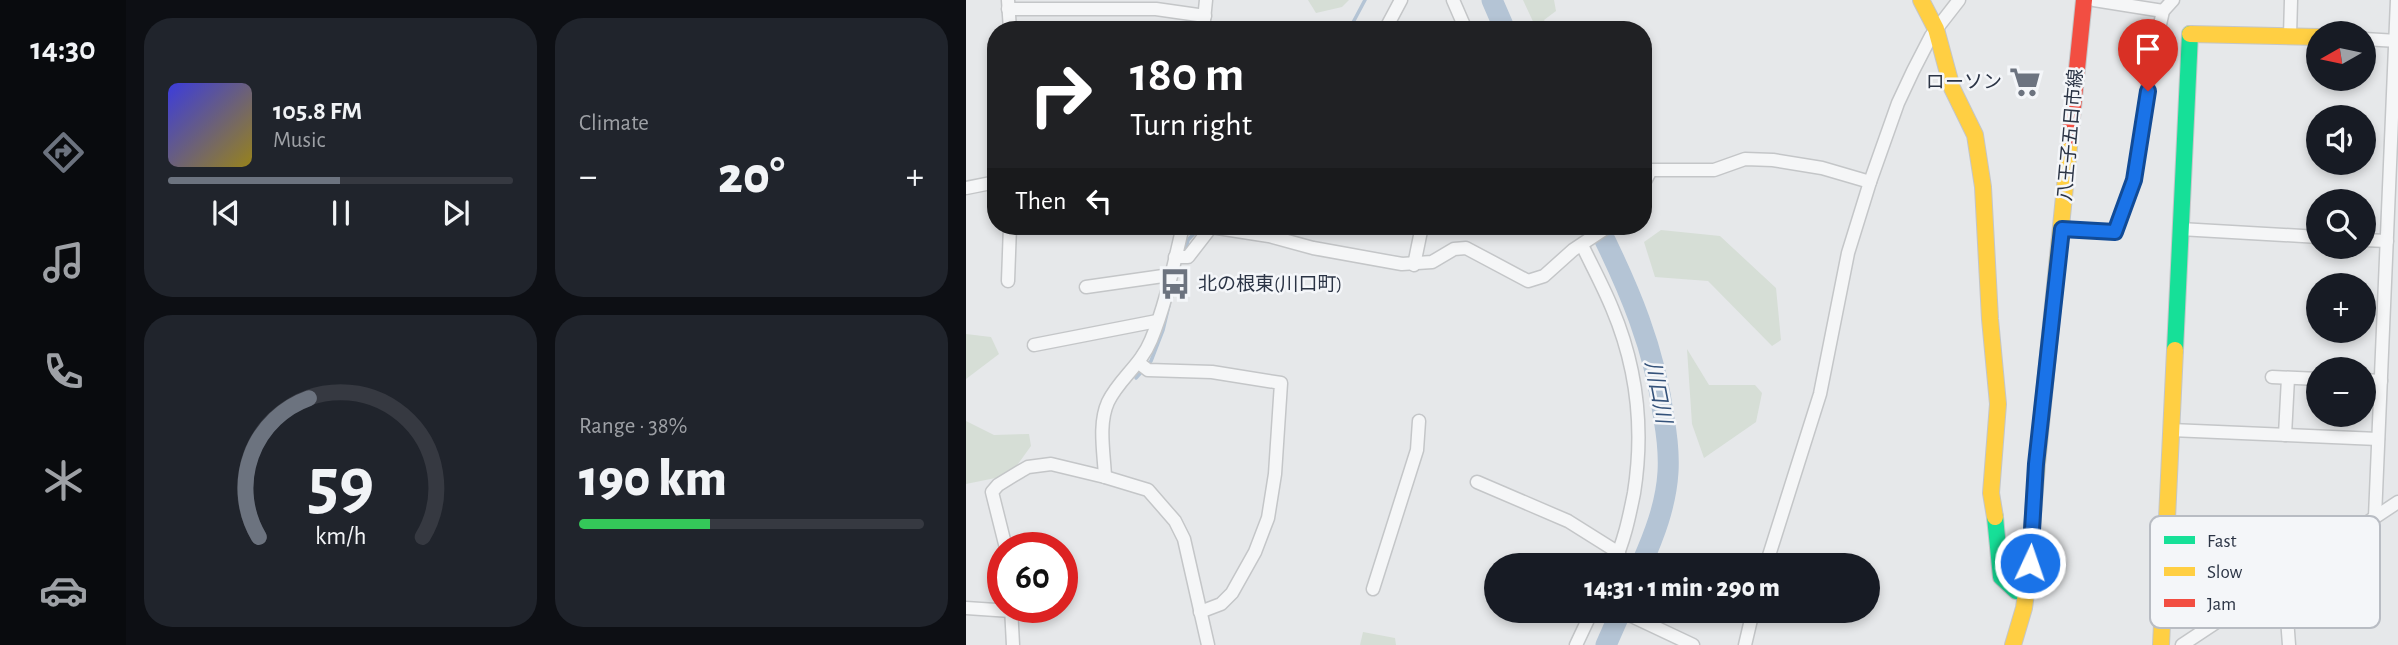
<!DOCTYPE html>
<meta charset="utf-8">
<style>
body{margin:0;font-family:"Alegreya Sans","Noto Sans JP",sans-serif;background:#20242c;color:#f1f3f6;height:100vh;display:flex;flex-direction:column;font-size:26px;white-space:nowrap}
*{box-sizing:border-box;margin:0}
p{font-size:23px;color:#9ea1a6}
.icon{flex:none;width:38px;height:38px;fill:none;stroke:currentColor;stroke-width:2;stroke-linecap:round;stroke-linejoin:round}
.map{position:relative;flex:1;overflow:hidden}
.panel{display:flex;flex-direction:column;gap:18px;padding:18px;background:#0d0f14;width:840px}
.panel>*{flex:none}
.top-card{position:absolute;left:21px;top:21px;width:665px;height:214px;border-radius:28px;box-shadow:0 4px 10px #0003;background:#202124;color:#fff;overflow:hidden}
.needle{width:46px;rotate:261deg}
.buttons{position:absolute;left:1340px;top:21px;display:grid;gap:14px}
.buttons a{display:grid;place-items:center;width:70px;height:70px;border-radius:50%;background:#171b24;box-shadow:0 4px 10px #0003;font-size:35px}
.speed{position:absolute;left:21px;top:532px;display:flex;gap:14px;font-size:35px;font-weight:700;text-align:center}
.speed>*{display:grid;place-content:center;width:91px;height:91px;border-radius:50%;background:#171b24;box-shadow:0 4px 10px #0003;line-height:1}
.speed .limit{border:10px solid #d22;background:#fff;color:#111}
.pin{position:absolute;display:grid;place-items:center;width:60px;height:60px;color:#fff;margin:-72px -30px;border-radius:50% 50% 50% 0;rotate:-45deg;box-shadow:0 0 7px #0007}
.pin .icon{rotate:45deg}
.me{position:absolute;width:77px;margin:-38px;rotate:3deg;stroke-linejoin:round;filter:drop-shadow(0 0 5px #0008)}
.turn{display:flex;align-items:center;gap:24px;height:147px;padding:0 28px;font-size:32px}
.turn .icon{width:91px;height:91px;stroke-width:2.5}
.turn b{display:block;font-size:49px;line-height:60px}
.then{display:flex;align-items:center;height:66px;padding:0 28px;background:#0003;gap:14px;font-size:26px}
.big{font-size:52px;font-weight:800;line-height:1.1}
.panel .widget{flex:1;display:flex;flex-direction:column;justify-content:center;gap:10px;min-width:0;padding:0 24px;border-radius:28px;background:#20242c}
.panel .dial{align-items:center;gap:0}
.dial svg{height:182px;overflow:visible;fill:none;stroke:#363941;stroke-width:7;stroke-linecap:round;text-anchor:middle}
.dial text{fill:#f1f3f6;stroke:none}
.song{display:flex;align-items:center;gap:21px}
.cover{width:84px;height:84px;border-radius:10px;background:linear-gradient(135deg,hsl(240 70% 55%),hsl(50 70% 35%))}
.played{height:7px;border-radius:4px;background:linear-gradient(90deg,#6c737f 50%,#363941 50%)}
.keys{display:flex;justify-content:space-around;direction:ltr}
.heat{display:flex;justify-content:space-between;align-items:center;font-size:38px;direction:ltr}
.charge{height:10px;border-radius:5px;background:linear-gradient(90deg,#34c759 38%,#363941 0)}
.panel .tiles{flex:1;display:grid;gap:18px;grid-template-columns:repeat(2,1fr)}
.trip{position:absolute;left:518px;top:553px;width:396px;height:70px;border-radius:35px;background:#171b24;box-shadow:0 4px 10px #0003;font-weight:800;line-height:70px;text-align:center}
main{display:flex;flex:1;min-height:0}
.tab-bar{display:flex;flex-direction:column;width:126px;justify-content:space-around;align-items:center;background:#090b0e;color:#9ea1a6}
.tab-bar .icon{width:49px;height:49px}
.tab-bar .selected{color:#6c737f}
.tab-bar b{font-size:32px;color:#f1f3f6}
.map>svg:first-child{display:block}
.green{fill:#d6ded6}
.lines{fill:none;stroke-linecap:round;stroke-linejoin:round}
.stream{stroke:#b4c4d5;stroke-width:3.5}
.river{stroke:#b4c4d5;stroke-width:21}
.street-casing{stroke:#c4c6c8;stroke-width:15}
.fast-casing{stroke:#c4c6c8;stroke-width:18}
.slow-casing{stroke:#c4c6c8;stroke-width:18}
.jam-casing{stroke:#c4c6c8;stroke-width:18}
.street{stroke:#f5f6f7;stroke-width:12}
.fast{stroke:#16e098;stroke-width:16}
.slow{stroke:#ffcf43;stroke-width:16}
.jam{stroke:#f24e42;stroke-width:16}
.route-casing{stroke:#114b97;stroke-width:18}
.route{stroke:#1a73e8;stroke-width:12}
.labels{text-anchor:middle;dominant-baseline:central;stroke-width:5;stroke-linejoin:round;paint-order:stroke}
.poi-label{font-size:19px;fill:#2b3445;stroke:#f4f6f9;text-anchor:end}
.street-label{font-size:19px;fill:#2b3445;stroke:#f4f6f9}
.water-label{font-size:21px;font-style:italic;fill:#34527a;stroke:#f4f6f9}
.key{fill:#f4f6f9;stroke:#b8bcc3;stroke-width:2}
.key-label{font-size:19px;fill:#2b3445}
</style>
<main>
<nav class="tab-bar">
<b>14:30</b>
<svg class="icon selected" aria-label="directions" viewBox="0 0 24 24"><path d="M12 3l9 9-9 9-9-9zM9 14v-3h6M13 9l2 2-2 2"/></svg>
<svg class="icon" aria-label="music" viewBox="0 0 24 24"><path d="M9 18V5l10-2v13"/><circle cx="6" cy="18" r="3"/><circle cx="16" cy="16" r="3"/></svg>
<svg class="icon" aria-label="phone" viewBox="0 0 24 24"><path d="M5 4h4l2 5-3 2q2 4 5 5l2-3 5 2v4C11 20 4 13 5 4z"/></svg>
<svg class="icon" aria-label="climate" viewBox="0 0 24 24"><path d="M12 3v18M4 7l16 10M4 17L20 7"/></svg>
<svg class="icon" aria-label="car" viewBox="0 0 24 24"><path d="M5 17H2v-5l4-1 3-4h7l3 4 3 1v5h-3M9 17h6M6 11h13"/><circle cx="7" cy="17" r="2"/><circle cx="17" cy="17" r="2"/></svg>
</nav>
<section class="panel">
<div class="tiles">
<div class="widget">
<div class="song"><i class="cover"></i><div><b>105.8 FM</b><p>Music</p></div></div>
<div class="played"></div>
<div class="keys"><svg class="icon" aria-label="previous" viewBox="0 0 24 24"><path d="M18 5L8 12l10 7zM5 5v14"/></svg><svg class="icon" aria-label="pause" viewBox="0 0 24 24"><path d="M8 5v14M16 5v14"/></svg><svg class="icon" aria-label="next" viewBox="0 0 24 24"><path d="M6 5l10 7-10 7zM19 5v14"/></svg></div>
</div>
<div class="widget"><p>Climate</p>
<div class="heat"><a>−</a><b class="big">20°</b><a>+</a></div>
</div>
<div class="widget dial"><svg viewBox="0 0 100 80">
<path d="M14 69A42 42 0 1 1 86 69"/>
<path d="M14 69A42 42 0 0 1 36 8" stroke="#6c737f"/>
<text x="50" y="56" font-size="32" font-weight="700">59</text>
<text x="50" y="72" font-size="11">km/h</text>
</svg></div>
<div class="widget"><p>Range · 38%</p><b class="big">190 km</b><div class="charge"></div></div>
</div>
</section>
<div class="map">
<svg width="1432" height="645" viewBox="0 0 1432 645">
<rect width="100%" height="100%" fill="#e6e8ea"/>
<g class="green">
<path d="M342,0H383L376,7L350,13Z"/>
<path d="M557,0H588L590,11L578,20L585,30H571Z"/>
<path d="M695,230L754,236L810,288L815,340L806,346L742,281L689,277L678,242Z"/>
<path d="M0,334L25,337L33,354L0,379Z"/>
<path d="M721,349L743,385H789L796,393L790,422L738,458L726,424Z"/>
<path d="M0,421L28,435L63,434L65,446L44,475L0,484Z"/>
<path d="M397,632L429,638L430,645H394Z"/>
</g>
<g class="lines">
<g class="stream">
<path d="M383,30L399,0"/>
<path d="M220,248L222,240L235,226"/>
<path d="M170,378L185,361L197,330L203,305"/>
</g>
<g class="river">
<path d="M526,0L539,30"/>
<path d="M632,226C663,288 689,349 698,419C701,436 703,455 702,472C700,505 688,536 675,565"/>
<path d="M640,645L655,611"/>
</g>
<defs>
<g id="street">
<path d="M42,0L44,30"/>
<path d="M487,0L500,30"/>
<path d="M1128,0L1197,11"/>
<path d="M42,9H190L239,16"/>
<path d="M237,30L240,0"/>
<path d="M419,30L435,0"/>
<path d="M1324,36L1325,0"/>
<path d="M1398,39L1432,41"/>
<path d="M677,185L685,170H748L779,159L807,160L856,168L904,182"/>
<path d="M0,188L30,182"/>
<path d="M245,227L303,236L347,248L436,264L466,262L488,249L500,248L562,281L578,276L607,250L643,226"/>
<path d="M1096,229L1149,232L1168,180L1184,69L1197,11L1207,0"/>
<path d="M1214,229L1353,237"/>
<path d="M1398,240L1421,241"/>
<path d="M616,245C626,266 637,286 646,308C671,367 678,430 668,493C663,518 658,542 647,565"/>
<path d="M209,257H222L246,226"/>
<path d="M448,265L456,226"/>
<path d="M42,281L44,226"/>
<path d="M120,287L204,275"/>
<path d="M68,345L191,321"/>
<path d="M173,363L182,370L246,372L315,383L309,474L302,518L289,552L266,593L255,604L234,612"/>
<path d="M1306,377L1353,379"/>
<path d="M1398,380L1415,381"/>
<path d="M1205,430L1412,439"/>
<path d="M1319,435L1322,378"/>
<path d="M139,477C138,453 132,424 142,402C153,379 175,365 185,340C200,304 208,263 217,226"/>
<path d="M511,482L602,521L653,553"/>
<path d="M1409,517L1431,0"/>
<path d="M40,548L26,492L32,485L55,471L62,467L85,464L139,477L182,490L209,521L218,539L242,645"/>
<path d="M800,565L854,394L882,253L904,182L932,103L947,71L965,36L993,0"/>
<path d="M1318,578L1323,645"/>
<path d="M407,589L451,450L453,421"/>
<path d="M45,607L47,645"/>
<path d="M0,608L45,611"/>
<path d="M655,611L727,645"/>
<path d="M610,645L626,611"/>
<path d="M779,645L787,611"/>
<path d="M1216,645L1432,502"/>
</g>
<g id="fast">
<path d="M1209,350L1224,34"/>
<path d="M1029,517L1035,577L1050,591L1060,592"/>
</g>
<g id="slow">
<path d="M955,0L970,29L986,88L1009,135L1017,187L1024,319L1032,404L1025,493L1029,517"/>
<path d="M1224,34L1353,37"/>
<path d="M1047,645L1058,608L1062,578L1071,464L1104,137"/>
<path d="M1195,645L1209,350"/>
</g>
<path id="jam" d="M1104,137L1118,0"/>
</defs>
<use href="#street" class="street-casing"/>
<use href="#fast" class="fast-casing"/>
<use href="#slow" class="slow-casing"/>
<use href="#jam" class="jam-casing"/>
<use href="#street" class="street"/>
<use href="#fast" class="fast"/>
<use href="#slow" class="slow"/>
<use href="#jam" class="jam"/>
</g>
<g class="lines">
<defs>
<path id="route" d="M1064,563L1070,464L1096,229L1149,232L1168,180L1182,91"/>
</defs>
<use href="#route" class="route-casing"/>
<use href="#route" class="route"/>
</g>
<defs>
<symbol id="supermarket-bare" viewBox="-9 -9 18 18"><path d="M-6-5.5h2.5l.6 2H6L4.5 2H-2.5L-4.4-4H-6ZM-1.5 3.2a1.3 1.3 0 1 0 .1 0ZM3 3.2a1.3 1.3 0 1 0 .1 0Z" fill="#6c737f" stroke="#f4f6f9" stroke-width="2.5" paint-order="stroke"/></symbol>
<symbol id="bus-bare" viewBox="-9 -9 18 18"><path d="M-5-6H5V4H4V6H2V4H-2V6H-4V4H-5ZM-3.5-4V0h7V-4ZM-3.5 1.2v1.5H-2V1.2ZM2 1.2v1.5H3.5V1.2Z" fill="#6c737f" stroke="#f4f6f9" stroke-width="2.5" paint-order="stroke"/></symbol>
</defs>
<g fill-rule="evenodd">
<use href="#supermarket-bare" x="1037" y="60" width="44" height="44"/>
<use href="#bus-bare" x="187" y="262" width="44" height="44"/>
</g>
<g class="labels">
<g class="poi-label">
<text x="1036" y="82">ローソン</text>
<text x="232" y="284" text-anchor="start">北の根東(川口町)</text>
</g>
<g class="street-label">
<text transform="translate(1105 135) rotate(-85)">八王子五日市線</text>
</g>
<g class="water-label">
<text transform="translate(692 392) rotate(79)">川口川</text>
</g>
</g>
<rect x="1184" y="516" width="230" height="112" rx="10" class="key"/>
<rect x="1198" y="536" width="31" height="8" fill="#16e098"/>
<rect x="1198" y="567" width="31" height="9" fill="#ffcf43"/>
<rect x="1198" y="599" width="31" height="8" fill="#f24e42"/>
<g class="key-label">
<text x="1241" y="547">Fast</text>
<text x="1241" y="578">Slow</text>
<text x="1241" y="610">Jam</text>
</g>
</svg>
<div class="buttons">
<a><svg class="needle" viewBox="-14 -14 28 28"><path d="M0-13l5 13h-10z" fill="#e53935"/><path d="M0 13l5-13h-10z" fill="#9ea1a6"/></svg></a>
<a><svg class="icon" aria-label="sound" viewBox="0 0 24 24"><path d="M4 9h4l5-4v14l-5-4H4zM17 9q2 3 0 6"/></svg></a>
<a><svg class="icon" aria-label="search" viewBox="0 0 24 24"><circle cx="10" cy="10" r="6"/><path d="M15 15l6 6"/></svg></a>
<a>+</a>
<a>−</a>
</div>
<div class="speed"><div class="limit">60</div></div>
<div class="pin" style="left:1182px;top:91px;background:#d93025"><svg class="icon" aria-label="arrive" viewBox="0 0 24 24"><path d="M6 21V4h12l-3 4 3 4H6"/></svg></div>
<svg class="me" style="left:1064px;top:563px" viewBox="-20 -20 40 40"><circle r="17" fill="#1a73e8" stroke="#fff" stroke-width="3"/><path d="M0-11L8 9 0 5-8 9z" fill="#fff"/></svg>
<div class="trip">14:31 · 1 min · 290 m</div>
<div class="top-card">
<div class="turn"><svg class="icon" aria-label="right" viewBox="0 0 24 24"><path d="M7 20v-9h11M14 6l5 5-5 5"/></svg><div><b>180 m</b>Turn right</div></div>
<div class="then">Then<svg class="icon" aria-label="left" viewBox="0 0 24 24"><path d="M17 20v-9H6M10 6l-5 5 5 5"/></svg></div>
</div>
</div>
</main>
